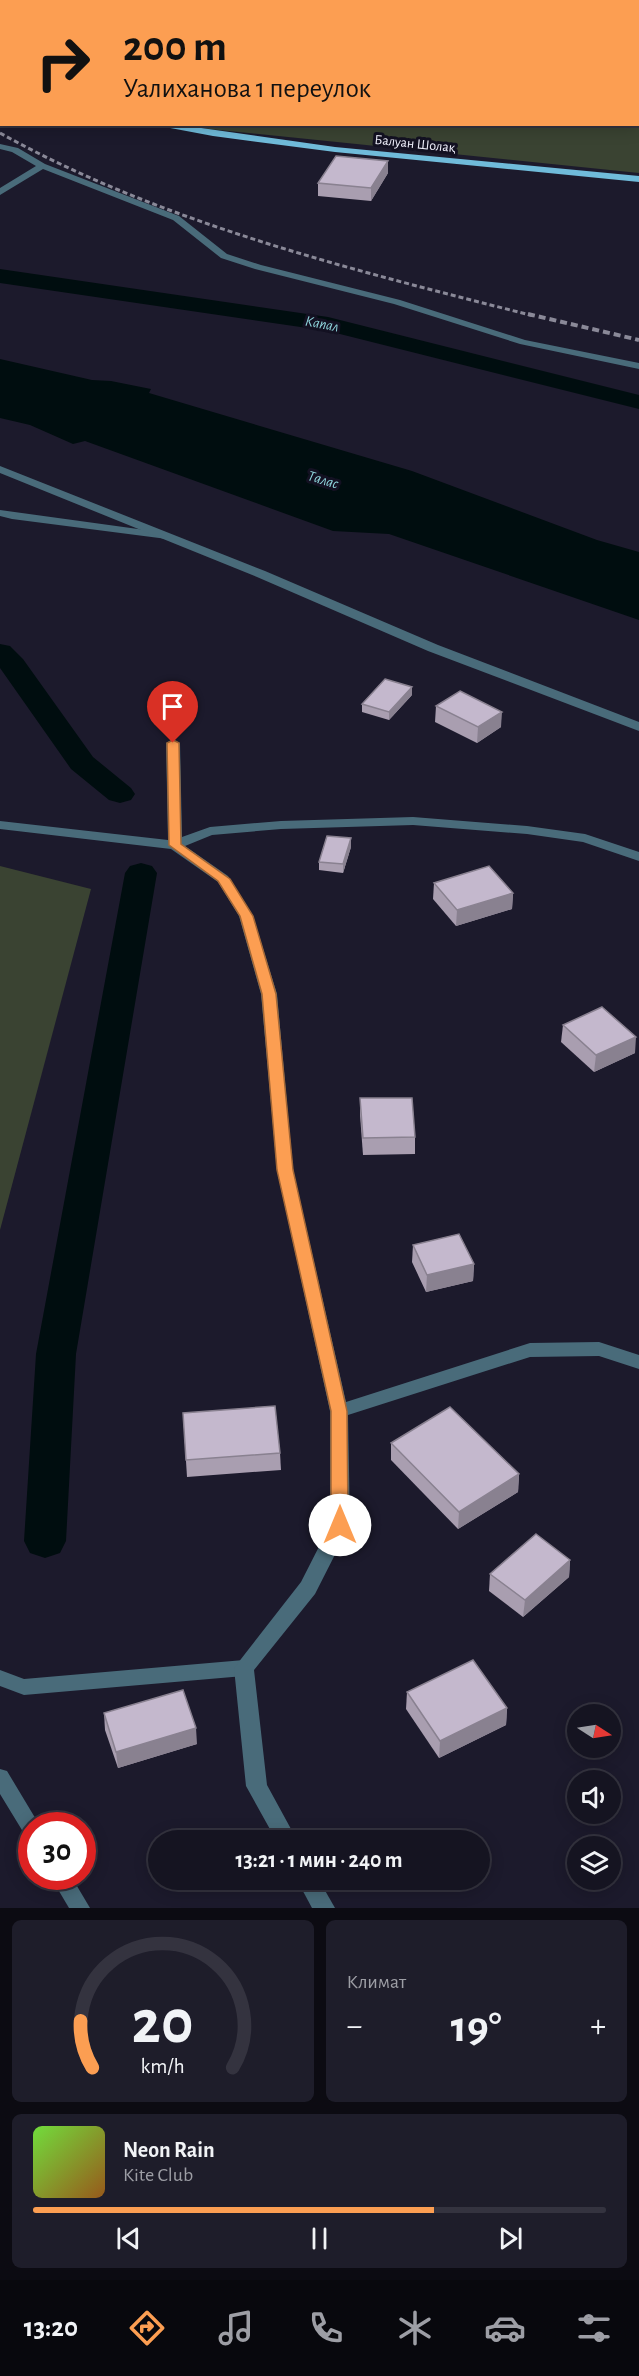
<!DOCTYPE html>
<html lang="ru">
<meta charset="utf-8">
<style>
body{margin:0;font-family:"Alegreya Sans",sans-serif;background:#1e1d2a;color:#f1f3f6;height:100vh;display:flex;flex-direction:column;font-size:22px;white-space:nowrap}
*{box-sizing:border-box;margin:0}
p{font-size:20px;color:#9d9ea5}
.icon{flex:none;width:33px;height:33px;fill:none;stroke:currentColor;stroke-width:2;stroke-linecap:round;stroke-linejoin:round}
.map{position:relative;height:1908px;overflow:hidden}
.details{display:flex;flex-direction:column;gap:12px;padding:12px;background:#0c0b12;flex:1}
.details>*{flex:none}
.hud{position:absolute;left:0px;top:0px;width:639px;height:126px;box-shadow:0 3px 15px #0003,0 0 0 2px #34333f;background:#fc9e52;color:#111;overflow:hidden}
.needle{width:39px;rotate:102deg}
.tools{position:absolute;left:567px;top:1704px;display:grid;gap:12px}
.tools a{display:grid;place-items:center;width:54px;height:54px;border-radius:50%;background:#151421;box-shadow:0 3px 15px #0003,0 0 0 2px #34333f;font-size:30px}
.speed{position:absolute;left:18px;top:1812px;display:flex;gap:12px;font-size:30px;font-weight:700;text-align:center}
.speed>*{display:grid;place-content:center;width:78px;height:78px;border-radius:50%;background:#151421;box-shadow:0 3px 15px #0003,0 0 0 2px #34333f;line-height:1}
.speed .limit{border:9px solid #d22;background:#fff;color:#111}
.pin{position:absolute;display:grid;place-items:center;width:51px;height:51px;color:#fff;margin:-62px -26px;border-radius:50% 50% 50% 0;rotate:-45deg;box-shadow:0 0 6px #0007}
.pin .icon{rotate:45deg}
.me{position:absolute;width:66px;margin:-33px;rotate:0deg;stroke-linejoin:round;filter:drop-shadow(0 0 4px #0008)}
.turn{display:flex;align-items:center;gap:21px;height:126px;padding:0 24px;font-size:27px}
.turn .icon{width:78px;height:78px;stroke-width:2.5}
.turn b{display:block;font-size:42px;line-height:51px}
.big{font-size:45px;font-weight:700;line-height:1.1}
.details .tile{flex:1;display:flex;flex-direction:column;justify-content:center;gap:9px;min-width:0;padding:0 21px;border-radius:9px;background:#1e1d2a}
.details .dial{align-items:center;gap:0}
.dial svg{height:156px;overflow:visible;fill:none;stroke:#34333f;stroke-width:7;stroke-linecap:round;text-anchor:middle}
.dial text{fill:#f1f3f6;stroke:none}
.song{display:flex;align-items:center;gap:18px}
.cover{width:72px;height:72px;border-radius:9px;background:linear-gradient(135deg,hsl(100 70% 55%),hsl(30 70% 35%))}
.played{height:6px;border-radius:3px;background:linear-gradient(90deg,#fc9e52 70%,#34333f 70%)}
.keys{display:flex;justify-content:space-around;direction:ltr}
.heat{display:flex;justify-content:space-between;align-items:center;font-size:33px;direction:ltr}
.details .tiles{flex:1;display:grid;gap:12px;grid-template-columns:1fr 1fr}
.tile:last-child{grid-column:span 2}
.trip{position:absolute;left:148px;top:1830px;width:342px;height:60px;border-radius:30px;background:#151421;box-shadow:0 3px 15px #0003,0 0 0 2px #34333f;font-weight:700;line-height:60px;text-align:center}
.tab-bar{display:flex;height:96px;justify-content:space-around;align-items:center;background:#08080d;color:#9d9ea5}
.tab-bar .icon{width:42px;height:42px}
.tab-bar .current{color:#fc9e52}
.tab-bar b{font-size:27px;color:#f1f3f6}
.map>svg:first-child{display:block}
.green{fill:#3a4332}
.water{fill:#000d0f}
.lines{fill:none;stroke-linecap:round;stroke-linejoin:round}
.stream{stroke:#000d0f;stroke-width:5}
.canal{fill:#000d0f;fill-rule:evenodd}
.service{fill:#496b7a;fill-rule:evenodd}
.minor{fill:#496b7a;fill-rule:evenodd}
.primary{fill:#70bbda;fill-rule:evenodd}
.rail-far1{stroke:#8a8998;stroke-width:3;stroke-dasharray:5 3;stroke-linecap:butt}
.rail{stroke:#8a8998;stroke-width:4;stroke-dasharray:7 4;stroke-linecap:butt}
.wall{fill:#a99eb0}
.shaded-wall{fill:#898190}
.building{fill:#c4b8cd;stroke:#898190;stroke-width:1.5}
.route{fill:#fc9e52;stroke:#a46735;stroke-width:1.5}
.labels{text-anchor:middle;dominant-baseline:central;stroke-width:6;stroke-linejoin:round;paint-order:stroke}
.far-street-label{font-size:14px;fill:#efeffb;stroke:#131122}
.far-water-label{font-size:15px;font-style:italic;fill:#90d7de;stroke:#131122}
</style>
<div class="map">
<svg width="639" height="1908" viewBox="0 0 639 1908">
<rect width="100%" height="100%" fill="#1c1a2c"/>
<g class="green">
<path d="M160,0H639V173L209,129L188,125L638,124V2H158Z"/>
<path d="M0,866L91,889L0,1230Z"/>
</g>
<path class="water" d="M0,359L92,380L111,381L151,389L149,393L412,471L597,540L639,552V620L389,534L333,531L85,441L73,444L30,425L0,418Z"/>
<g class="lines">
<path class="stream" d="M123,2L126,0"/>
<g class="canal">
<path d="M0,58H2L0,70Z"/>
<path d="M0,269L328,317L639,395V409L328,331L0,283Z"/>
<path d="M0,644L10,646L23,659L93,757L131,788L135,794L131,800L120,803L109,800L71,769L0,668Z"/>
<path d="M141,863L152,866L157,873L76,1354L66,1541L60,1553L45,1558L30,1553L24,1541L36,1354L125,873L130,866Z"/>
</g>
<g class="service">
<path d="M0,144L18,148L45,164L179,216L227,254L261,265L400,300L525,340L639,363V369L520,344L394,304L255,269L221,258L173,220L43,169L0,195V188L36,166L12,152L0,149Z"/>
<path d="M0,510L167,533L172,536L167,539L12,519L0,516Z"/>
<path d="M244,1660L250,1663L253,1668L250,1673L244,1676L24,1695L0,1686V1670L24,1679Z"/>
<path d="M0,1769L7,1771L40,1826H32V1837L25,1835L0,1794Z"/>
<path d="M50,1876H71L90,1908H69Z"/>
</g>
<g class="minor">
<path d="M0,466L265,571L438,645L639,722V731L428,651L257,577L0,473Z"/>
<path d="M173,739L180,743L182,837L210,827L281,821L413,817L527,826L585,834L639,852V861L583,842L527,834L413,825L281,829L212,835L185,846L228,876L253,916L277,994L293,1170L346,1402L530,1343L599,1342L639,1355V1369L599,1356L530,1357L348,1415L350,1525L315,1594L254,1670L267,1785L297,1840H276L246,1786L234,1668L301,1582L330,1525V1411L277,1170L261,994L239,916L218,882L171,849L0,829V821L168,840L166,743Z"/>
<path d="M297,1880H319L335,1908H312Z"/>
</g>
<g class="primary">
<path d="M0,56L2,57V63H0Z"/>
<path d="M149,124H173L335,147L639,176V182L335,152L213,136Z"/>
</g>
<path class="rail-far1" d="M0,133C164,224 353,270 534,316"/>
<path class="rail" d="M528,314L639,340"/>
</g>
<g class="wall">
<path d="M0,0H63L58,2H0Z"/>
<path d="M388,161V173L371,201L318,196V183Z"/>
<path d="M412,695L389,720L362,712V704Z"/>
<path d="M436,706L501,727L477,743L435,722Z"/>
<path d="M351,847L343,873L319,870V862Z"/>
<path d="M434,883L513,893L512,909L456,926L433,899Z"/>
<path d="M563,1025L635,1053L594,1072L561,1042Z"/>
<path d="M360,1098L415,1137V1154L363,1155L360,1115Z"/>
<path d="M413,1245L474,1264L473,1281L426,1292L412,1262Z"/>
<path d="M183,1413L280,1453L281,1470L187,1477Z"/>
<path d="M391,1443L519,1474L518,1492L458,1529L391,1460Z"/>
<path d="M570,1560L569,1577L523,1617L489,1591L490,1574Z"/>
<path d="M407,1692L507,1708L506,1725L439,1758L406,1709Z"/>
<path d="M104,1713L197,1744L118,1768L105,1730Z"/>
</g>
<g class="shaded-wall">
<path d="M44,0H63L58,2H39Z"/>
<path d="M388,161V173L371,201V188Z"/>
<path d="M412,687V695L389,720V712Z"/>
<path d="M502,712L501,727L477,743L478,727Z"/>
<path d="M351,838V847L343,873V864Z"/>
<path d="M513,893L512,909L456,926L457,910Z"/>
<path d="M636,1037L635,1053L594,1072L596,1055Z"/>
<path d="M474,1264L473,1281L426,1292L427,1275Z"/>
<path d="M519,1474L518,1492L458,1529L459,1512Z"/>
<path d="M570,1560L569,1577L523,1617L525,1600Z"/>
<path d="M507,1708L506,1725L439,1758L440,1741Z"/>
<path d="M196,1728L197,1744L118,1768L116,1752Z"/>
</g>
<g class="building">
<path d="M12,0H44L39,2H16Z"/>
<path d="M336,156L388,161L371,188L318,183Z"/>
<path d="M385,679L412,687L389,712L362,704Z"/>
<path d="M460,691L502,712L478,727L436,706Z"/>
<path d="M327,836L351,838L343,864L319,862Z"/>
<path d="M489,866L513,893L457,910L434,883Z"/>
<path d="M602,1007L636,1037L596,1055L563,1025Z"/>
<path d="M360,1098H412L415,1137L363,1138Z"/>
<path d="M459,1234L474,1264L427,1275L413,1245Z"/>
<path d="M275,1406L280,1453L186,1460L183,1413Z"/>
<path d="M450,1407L519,1474L459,1512L391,1443Z"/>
<path d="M536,1534L570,1560L525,1600L490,1574Z"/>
<path d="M473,1660L507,1708L440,1741L407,1692Z"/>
<path d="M183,1690L196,1728L116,1752L104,1713Z"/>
</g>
<path class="route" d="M173,740L179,743L181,844L230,879L253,916L276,994L293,1170L347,1411L348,1525L346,1530L340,1532L333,1530L331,1525V1411L277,1170L262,994L240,916L218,881L169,845L167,743Z"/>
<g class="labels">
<g class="far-street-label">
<text transform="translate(415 144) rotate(6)">Балуан Шолақ</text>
</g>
<g class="far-water-label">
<text transform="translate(322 324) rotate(11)">Капал</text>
<text transform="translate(323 480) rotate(17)">Талас</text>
</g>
</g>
</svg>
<div class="tools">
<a><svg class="needle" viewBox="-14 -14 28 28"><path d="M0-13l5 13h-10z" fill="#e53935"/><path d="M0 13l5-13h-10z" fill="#9d9ea5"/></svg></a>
<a><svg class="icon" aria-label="sound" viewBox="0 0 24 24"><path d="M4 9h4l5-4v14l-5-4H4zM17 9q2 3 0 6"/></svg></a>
<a><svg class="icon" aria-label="layers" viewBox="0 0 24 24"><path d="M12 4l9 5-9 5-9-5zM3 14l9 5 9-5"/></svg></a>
</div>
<div class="speed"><div class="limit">30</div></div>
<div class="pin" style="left:173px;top:743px;background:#d93025"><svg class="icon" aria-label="arrive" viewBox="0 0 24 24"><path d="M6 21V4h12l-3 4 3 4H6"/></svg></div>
<svg class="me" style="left:340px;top:1525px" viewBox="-20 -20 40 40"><circle r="19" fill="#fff"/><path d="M0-13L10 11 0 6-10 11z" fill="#fc9e52"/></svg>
<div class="trip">13:21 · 1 мин · 240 m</div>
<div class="hud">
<div class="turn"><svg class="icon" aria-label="right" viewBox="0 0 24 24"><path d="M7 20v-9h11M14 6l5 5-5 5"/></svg><div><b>200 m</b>Уалиханова 1 переулок</div></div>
</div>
</div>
<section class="details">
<div class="tiles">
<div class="tile dial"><svg viewBox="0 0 100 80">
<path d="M14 69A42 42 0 1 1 86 69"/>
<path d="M14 69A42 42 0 0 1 8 45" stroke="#fc9e52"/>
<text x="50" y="56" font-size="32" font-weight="700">20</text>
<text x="50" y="72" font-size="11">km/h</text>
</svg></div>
<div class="tile"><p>Климат</p>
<div class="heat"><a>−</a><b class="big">19°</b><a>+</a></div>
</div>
<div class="tile">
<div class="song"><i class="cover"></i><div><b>Neon Rain</b><p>Kite Club</p></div></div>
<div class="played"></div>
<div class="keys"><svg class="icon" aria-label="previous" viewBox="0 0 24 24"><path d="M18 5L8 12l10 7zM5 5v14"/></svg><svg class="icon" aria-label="pause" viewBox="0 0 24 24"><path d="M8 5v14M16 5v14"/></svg><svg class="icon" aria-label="next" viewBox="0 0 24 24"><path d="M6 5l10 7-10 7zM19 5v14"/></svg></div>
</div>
</div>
</section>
<nav class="tab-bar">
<b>13:20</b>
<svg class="icon current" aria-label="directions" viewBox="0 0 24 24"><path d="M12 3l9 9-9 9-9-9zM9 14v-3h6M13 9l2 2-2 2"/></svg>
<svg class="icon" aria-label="music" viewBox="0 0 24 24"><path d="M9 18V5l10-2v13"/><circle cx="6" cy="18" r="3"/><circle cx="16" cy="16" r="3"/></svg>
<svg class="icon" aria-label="phone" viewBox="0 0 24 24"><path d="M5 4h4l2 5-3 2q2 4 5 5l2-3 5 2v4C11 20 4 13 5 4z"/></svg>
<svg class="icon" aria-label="climate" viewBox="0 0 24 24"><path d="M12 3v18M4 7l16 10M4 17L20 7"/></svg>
<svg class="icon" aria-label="car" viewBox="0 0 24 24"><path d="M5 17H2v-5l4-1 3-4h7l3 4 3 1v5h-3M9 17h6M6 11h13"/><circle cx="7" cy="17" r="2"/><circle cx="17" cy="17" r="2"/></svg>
<svg class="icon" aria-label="filters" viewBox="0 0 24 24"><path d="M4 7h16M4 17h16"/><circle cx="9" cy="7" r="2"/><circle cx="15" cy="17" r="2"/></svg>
</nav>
